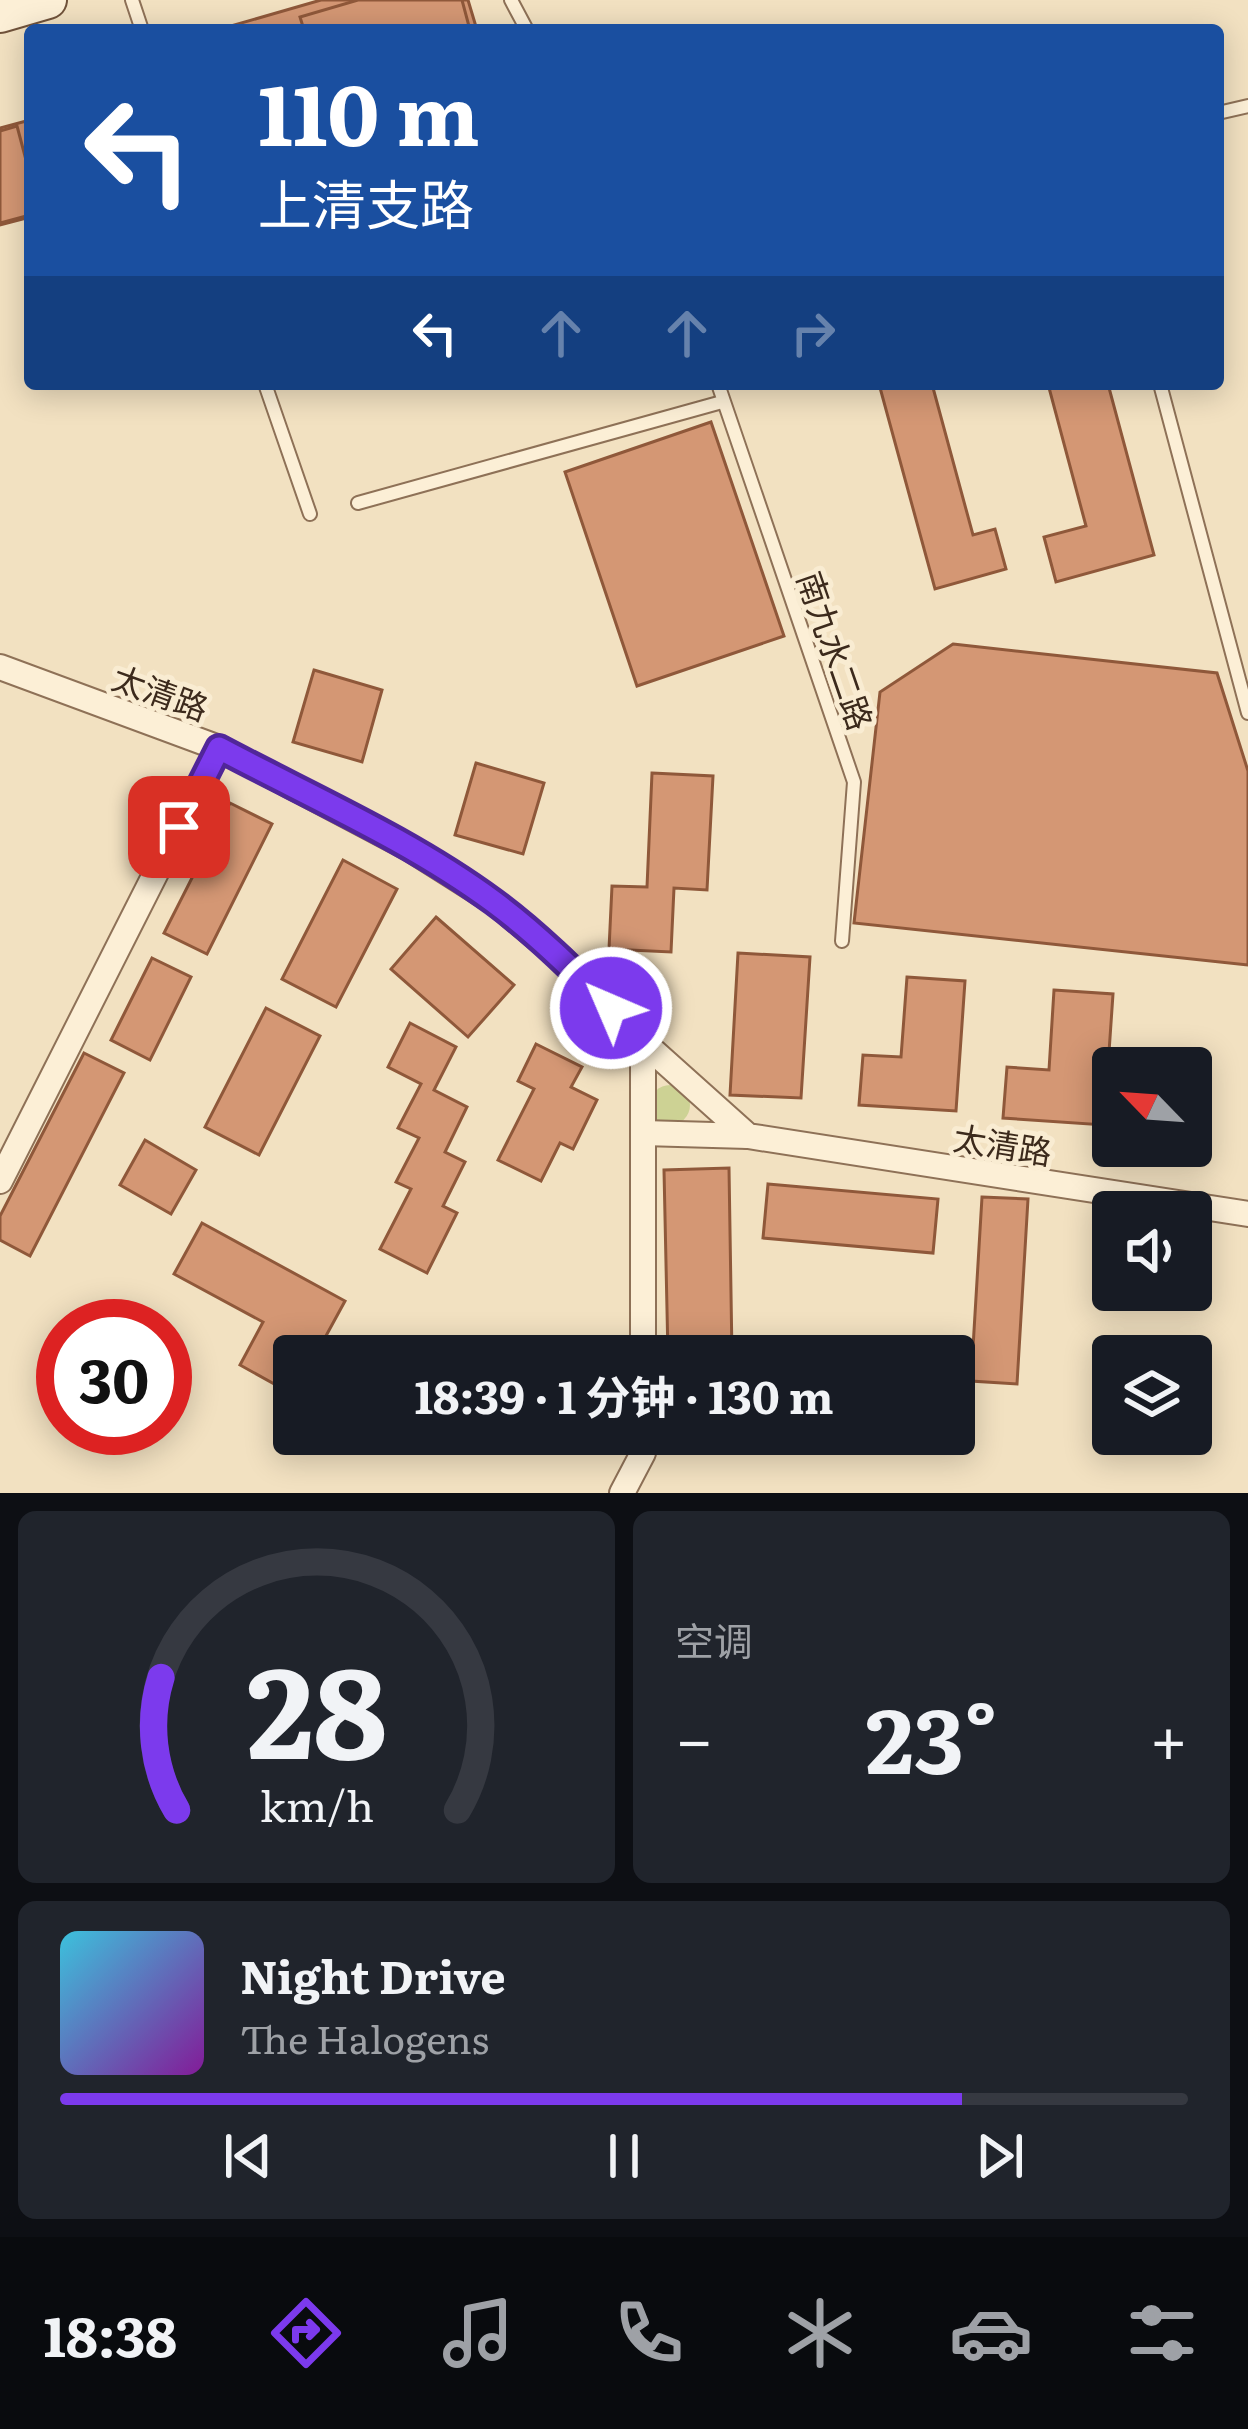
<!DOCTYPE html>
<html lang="zh">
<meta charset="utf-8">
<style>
body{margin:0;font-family:Literata,"Noto Sans SC",serif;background:#20242c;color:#f1f3f6;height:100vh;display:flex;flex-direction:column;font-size:45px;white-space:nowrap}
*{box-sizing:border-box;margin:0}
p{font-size:39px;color:#9ea1a6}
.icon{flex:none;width:66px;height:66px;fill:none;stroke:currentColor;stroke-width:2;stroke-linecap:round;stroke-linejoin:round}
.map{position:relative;height:1493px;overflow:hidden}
.drawer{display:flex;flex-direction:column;gap:18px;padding:18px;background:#0d0f14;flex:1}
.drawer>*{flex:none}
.hud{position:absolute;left:24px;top:24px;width:1200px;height:366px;border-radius:12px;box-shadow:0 6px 30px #0003;background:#1a4fa0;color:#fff;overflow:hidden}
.needle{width:78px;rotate:295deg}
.buttons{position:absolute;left:1092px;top:1047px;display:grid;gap:24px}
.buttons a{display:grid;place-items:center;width:120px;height:120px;border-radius:12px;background:#171b24;box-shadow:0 6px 30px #0003;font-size:60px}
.speed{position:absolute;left:36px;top:1299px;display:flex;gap:24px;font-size:60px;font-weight:700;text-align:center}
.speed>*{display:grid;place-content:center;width:156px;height:156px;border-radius:50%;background:#171b24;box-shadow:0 6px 30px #0003;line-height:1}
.speed .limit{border:18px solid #d22;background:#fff;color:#111}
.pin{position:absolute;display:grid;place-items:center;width:102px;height:102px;color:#fff;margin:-51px;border-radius:24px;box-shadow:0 6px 18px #0006}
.me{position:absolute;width:132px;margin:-66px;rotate:315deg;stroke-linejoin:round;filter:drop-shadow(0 0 9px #0008)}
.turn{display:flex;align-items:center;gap:42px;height:252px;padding:0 36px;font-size:54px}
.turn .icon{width:156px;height:156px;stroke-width:2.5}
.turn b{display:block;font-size:84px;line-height:102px}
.lanes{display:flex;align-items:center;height:114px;padding:0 36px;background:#0003;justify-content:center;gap:60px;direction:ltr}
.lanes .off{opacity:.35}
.big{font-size:90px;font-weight:700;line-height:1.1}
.drawer .tile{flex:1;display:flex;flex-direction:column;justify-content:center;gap:18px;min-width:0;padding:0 42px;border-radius:18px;background:#20242c}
.drawer .dial{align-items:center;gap:0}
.dial svg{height:312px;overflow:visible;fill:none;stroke:#363941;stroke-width:7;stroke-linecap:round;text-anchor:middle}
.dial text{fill:#f1f3f6;stroke:none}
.song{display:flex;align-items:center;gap:36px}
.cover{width:144px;height:144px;border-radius:18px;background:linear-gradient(135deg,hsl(190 70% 55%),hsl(290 70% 35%))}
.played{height:12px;border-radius:6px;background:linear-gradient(90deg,#7c3aed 80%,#363941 80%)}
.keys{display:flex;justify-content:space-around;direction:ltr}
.heat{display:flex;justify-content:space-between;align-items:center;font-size:66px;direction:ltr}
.drawer .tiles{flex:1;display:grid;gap:18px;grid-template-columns:1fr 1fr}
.tile:last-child{grid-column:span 2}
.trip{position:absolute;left:273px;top:1335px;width:702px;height:120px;border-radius:12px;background:#171b24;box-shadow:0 6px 30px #0003;font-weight:700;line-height:120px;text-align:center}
.dock{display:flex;height:192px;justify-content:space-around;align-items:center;background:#090b0e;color:#9ea1a6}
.dock .icon{width:84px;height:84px}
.dock .active{color:#7c3aed}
.dock b{font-size:54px;color:#f1f3f6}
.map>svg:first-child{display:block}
.green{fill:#cdd294}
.building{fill:#d49774;stroke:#8f583a;stroke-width:3}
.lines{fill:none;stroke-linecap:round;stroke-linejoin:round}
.service-casing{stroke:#8e7157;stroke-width:16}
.minor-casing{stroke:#8e7157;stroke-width:28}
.secondary-casing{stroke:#70523a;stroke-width:40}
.service{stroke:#fcefd6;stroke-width:12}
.minor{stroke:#fcefd6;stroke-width:24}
.secondary{stroke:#fcefd6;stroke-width:36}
.route-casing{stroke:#51269a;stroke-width:30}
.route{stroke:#7c3aed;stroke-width:21}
.labels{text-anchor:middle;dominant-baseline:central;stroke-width:10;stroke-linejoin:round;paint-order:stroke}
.street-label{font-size:33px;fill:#3c2a1c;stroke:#f9ecd2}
</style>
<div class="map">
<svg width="1248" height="1493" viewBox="0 0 1248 1493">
<rect width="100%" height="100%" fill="#f2e1c1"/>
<circle class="green" cx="670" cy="1105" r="20"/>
<g class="building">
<path d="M321,0H468L477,30H217Z"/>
<path d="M358,0H462L470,30H304L300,17Z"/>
<path d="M30,120V217L0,225V128Z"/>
<path d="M17,126L30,175V215L0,223V131Z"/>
<path d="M879,384H932L973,535L995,529L1006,569L935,589Z"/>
<path d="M1048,384H1108L1154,555L1056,582L1044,537L1086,526Z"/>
<path d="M711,422L784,636L637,686L565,472Z"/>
<path d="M953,644L1217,673L1248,771V965L854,923L880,692Z"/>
<path d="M314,670L382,690L362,762L293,742Z"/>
<path d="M476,763L544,783L523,854L455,835Z"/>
<path d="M652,773L713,776L707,890L674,888L671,952L609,949L612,886L647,887Z"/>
<path d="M230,803L272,824L207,954L164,933Z"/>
<path d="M343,860L397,889L336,1007L282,979Z"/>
<path d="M436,917L514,985L468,1037L391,969Z"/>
<path d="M738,953L810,957L801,1098L730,1095Z"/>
<path d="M152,958L191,977L150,1060L111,1040Z"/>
<path d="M907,977L965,981L956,1111L859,1105L863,1055L901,1057Z"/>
<path d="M1054,990L1113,994L1104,1125L1003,1118L1007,1067L1049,1070Z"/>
<path d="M266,1008L320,1036L259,1155L205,1127Z"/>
<path d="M410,1023L456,1047L434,1090L467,1107L445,1152L465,1162L443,1206L457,1213L427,1273L380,1249L411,1189L396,1182L419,1138L398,1128L421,1084L388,1067Z"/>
<path d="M536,1044L582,1067L571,1087L597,1100L573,1149L560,1143L541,1181L498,1160L534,1089L518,1081Z"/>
<path d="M84,1053L124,1073L30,1256L0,1240V1216Z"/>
<path d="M145,1140L196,1170L171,1214L120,1185Z"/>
<path d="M729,1168L732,1356H668L664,1170Z"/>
<path d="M768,1184L938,1199L933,1253L763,1238Z"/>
<path d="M982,1197L1028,1199L1017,1384L971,1381Z"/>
<path d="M202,1223L345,1301L315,1356H294V1395L240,1365L263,1322L174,1274Z"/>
</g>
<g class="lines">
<defs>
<g id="service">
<path d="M132,0L142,30"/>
<path d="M511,0L527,30"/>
<path d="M1218,113L1248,106"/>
<path d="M265,384L310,514"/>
<path d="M718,384L854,782L842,941"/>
<path d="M1160,384L1248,713"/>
<path d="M358,503L722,402"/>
</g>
<g id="minor">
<path d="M0,667L219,748L407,847L494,902L562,959L643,1042L748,1136L1248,1214"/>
<path d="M643,1042V1356"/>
<path d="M643,1133L748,1136"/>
<path d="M0,1181L219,748"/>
<path d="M622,1493L643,1453V1434"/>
</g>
<path id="secondary" d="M0,14L48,0"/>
</defs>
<use href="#service" class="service-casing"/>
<use href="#minor" class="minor-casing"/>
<use href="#secondary" class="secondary-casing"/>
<use href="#service" class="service"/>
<use href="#minor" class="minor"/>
<use href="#secondary" class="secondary"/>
</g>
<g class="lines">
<defs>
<path id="route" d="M179,827L219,748C311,797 410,840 494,902C536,933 574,971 611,1008"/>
</defs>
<use href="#route" class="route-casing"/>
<use href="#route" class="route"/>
</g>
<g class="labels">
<g class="street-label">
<text transform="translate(837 650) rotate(71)">南九水二路</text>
<text transform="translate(161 691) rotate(20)">太清路</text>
<text transform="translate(1003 1143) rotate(9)">太清路</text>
</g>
</g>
</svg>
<div class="buttons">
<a><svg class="needle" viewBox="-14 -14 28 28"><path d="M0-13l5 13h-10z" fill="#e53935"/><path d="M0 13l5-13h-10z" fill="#9ea1a6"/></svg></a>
<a><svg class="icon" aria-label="sound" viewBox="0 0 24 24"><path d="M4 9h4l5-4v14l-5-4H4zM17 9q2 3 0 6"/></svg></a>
<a><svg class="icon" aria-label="layers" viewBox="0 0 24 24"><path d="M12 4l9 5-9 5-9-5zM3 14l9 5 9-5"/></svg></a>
</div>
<div class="speed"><div class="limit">30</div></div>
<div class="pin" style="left:179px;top:827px;background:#d93025"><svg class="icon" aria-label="arrive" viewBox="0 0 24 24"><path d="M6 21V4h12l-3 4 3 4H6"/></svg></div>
<svg class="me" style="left:611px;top:1008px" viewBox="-20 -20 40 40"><circle r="17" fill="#7c3aed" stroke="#fff" stroke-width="3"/><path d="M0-11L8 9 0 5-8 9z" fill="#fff"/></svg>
<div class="trip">18:39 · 1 分钟 · 130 m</div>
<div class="hud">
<div class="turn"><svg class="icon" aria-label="left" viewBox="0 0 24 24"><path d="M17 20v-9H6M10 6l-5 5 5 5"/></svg><div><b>110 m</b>上清支路</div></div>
<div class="lanes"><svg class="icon" aria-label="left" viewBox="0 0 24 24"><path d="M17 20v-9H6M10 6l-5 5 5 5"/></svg><svg class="icon off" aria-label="ahead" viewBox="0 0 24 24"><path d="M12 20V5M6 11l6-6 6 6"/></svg><svg class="icon off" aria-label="ahead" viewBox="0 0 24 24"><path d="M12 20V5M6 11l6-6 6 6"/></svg><svg class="icon off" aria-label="right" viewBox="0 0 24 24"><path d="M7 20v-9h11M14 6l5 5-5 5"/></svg></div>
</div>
</div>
<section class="drawer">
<div class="tiles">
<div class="tile dial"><svg viewBox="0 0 100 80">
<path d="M14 69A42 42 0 1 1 86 69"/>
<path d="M14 69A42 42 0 0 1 10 35" stroke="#7c3aed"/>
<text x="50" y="56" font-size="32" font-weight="700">28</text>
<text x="50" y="72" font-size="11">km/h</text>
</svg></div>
<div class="tile"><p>空调</p>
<div class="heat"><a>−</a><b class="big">23°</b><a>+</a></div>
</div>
<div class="tile">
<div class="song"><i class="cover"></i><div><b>Night Drive</b><p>The Halogens</p></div></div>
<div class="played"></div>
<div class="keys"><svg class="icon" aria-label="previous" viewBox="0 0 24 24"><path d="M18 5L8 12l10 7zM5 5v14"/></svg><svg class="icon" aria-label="pause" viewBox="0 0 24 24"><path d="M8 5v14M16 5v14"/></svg><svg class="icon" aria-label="next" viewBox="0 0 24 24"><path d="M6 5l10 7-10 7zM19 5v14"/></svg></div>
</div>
</div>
</section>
<nav class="dock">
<b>18:38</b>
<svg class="icon active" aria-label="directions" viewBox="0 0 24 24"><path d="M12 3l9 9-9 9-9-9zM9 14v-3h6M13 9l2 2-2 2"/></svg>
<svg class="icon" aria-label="music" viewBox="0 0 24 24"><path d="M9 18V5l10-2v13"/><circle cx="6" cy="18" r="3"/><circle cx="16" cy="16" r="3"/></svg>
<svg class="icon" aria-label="phone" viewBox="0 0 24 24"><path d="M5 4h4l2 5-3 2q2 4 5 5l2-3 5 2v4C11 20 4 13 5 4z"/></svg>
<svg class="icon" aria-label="climate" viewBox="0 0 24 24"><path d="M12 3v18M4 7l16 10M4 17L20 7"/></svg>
<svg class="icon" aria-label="car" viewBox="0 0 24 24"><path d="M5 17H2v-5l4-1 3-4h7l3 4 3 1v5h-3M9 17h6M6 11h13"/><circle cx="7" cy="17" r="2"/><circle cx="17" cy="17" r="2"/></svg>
<svg class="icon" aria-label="filters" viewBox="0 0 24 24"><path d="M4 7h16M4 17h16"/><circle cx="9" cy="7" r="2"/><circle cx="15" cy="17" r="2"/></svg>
</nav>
